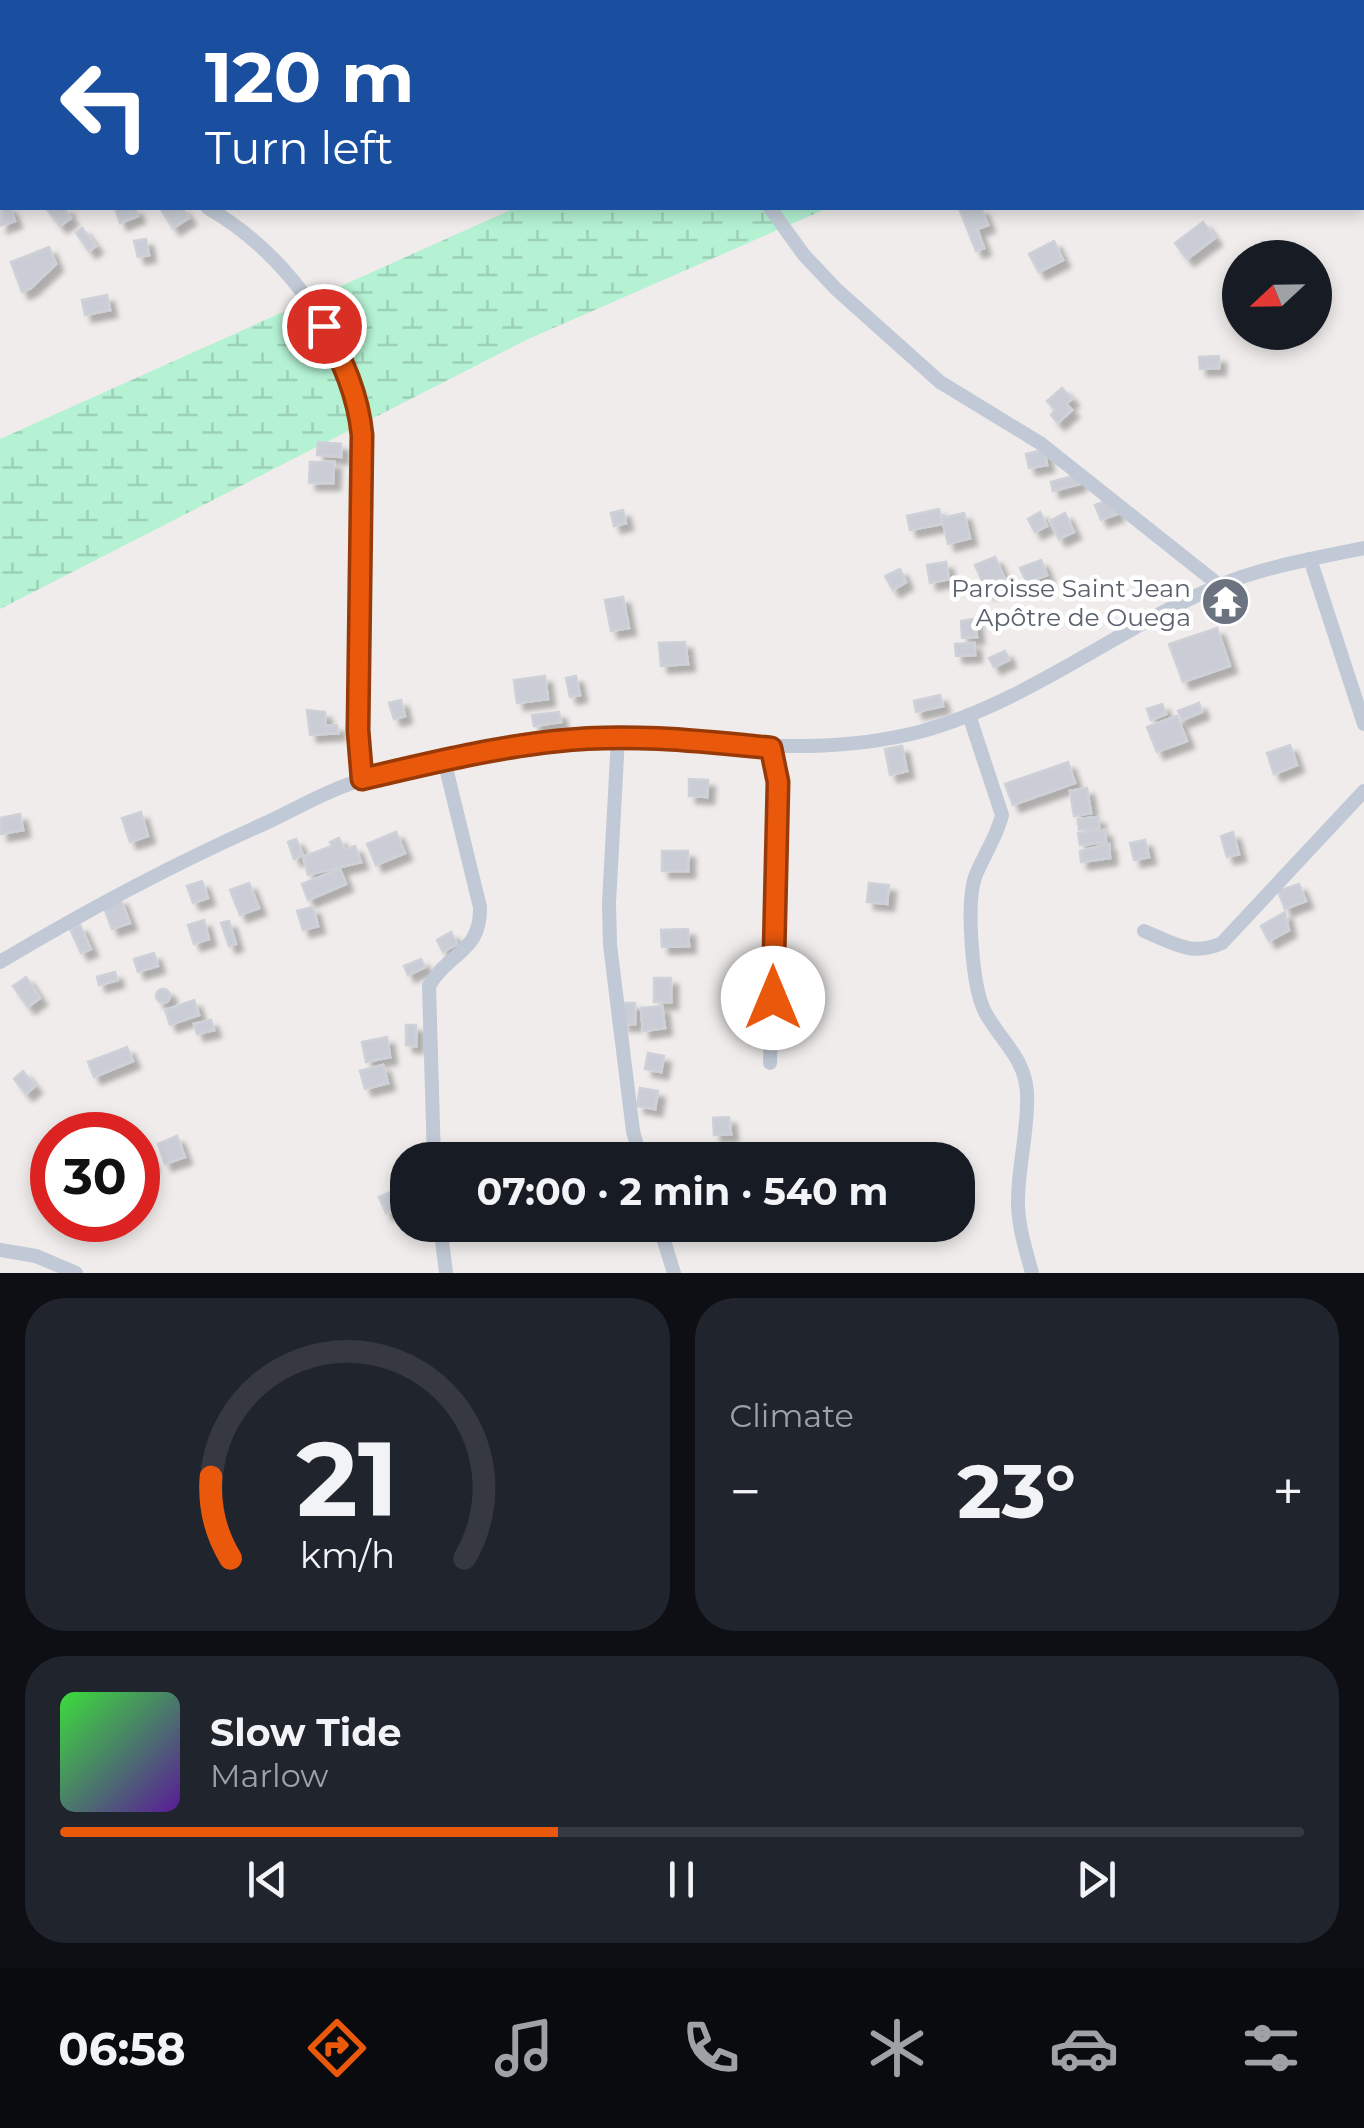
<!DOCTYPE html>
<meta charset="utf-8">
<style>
body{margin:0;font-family:Montserrat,sans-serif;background:#20242c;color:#f1f3f6;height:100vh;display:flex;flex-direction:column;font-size:38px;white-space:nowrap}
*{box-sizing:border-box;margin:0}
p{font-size:32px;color:#9ea1a6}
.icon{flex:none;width:55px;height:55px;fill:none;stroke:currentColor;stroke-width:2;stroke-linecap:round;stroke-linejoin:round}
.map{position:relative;height:1273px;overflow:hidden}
.sheet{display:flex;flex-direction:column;gap:25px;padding:25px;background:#0d0f14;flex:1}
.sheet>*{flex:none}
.hud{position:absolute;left:0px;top:0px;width:1365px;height:210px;box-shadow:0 5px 15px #0003;background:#1a4fa0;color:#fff;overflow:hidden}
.needle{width:65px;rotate:248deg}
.controls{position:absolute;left:1222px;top:240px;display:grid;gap:20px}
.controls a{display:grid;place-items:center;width:110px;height:110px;border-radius:50%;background:#171b24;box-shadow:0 5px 15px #0003;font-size:50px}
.speed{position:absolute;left:30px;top:1112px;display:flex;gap:20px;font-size:50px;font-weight:700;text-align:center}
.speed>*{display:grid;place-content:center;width:130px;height:130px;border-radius:50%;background:#171b24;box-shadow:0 5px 15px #0003;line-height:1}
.speed .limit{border:15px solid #d22;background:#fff;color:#111}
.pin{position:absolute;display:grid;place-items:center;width:85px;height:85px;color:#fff;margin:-42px;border:5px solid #fff;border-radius:50%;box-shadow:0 2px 10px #0007}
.me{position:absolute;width:110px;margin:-55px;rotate:0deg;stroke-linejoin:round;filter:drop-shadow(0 0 8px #0008)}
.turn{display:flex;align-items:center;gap:35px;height:210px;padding:0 40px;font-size:45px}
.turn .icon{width:130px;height:130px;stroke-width:2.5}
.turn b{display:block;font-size:70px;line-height:85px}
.big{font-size:75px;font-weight:700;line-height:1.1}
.sheet .tile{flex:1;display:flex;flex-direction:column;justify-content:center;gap:15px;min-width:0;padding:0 35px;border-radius:40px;background:#20242c}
.sheet .dial{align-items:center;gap:0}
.dial svg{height:260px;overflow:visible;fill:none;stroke:#363941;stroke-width:7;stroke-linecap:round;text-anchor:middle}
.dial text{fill:#f1f3f6;stroke:none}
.song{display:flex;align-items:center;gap:30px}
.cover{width:120px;height:120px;border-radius:15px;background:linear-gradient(135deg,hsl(120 70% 55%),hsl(270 70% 35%))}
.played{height:10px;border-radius:5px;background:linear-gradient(90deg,#ea580c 40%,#363941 40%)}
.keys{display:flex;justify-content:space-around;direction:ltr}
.heat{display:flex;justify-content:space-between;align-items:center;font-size:55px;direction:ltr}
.sheet .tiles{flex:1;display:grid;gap:25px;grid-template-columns:1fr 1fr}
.tile:last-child{grid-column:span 2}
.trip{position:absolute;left:390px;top:1142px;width:585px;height:100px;border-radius:40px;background:#171b24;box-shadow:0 5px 15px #0003;font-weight:700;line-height:100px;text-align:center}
.menu{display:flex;height:160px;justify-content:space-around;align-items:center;background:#090b0e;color:#9ea1a6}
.menu .icon{width:70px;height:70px}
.menu .selected{color:#ea580c}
.menu b{font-size:45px;color:#f1f3f6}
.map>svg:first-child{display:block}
.wetland{fill:url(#wetland-marsh)}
.building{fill:#cacdd5;stroke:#cfd1d9;stroke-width:2.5;filter:url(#shadow)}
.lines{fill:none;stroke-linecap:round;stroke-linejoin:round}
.street{stroke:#c0c9d5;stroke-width:14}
.route-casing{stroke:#983908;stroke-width:25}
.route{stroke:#ea580c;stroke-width:18}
.labels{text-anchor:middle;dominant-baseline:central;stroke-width:9;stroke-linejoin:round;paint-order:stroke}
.worship-label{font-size:25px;fill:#5b616d;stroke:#fff;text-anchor:end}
</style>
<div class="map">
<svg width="1364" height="1273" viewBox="0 0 1364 1273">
<defs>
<pattern id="wetland-marsh" width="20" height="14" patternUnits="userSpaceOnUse" patternTransform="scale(2.5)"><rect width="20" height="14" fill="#b4f2d3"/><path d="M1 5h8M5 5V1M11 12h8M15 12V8" fill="none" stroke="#9cd1b7"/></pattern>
<filter id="shadow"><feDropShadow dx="7" dy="7" stdDeviation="2.5" flood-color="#0004"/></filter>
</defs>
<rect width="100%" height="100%" fill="#efeceb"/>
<g class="wetland">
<path d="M976,0H1255L971,2Z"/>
<path d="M515,208H828L526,340L0,609V439Z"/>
</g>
<g class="building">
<path d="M2,205L10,208L15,221L0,226Z"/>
<path d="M46,208H69L65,210L71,218L60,226Z"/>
<path d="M115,208H135L138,216L120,223Z"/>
<path d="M160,208H182L189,218L173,228Z"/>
<path d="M959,208H981L988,225L977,229L984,248L976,251Z"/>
<path d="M1203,222L1215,238L1187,259L1175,243Z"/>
<path d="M82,228L96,246L89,251L76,233Z"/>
<path d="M146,239L149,255L138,257L134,241Z"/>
<path d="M1054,241L1063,260L1039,272L1029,254Z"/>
<path d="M49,247L56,264L31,288L22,292L11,262Z"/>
<path d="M107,295L110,310L85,315L82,300Z"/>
<path d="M1219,356V368L1200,369L1199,357Z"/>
<path d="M1062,388L1072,399L1066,404L1072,410L1058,423L1051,415L1055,410L1047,401Z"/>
<path d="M318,442L341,444V457L317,455Z"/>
<path d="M1044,450L1047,465L1029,468L1026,454Z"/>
<path d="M310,462H334L333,483H309Z"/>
<path d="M1077,475L1079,484L1053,491L1051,482Z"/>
<path d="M1103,502L1114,507L1117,514L1101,520L1095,505Z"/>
<path d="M939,509L942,524L910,530L907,516Z"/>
<path d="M623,510L626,523L614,526L611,513Z"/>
<path d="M1040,512L1047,526L1035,532L1028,519Z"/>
<path d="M964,513L970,538L948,544L942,518Z"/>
<path d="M1065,513L1074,532L1059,539L1050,521Z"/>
<path d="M995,557L1007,584L987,592L975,565Z"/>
<path d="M1041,560L1047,575L1027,583L1020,568Z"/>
<path d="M946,562L949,579L930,583L927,565Z"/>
<path d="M900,569L906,582L893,590L885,576Z"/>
<path d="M623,597L629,628L611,631L605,600Z"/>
<path d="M975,619L977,637L962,638L961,621Z"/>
<path d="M1217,628L1230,666L1183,682L1169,644Z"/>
<path d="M685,642L688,664L661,666L659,643Z"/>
<path d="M974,643L975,655L956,656L955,644Z"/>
<path d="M1005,651L1009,660L994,667L989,658Z"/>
<path d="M545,676L548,699L517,703L514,680Z"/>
<path d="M576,676L580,695L570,697L566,678Z"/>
<path d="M940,695L943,706L916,712L914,701Z"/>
<path d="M401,700L405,716L394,719L389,703Z"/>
<path d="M1199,703L1202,712L1182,720L1178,711Z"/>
<path d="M1162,704L1166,714L1151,720L1147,709Z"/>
<path d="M307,710L325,712V726L337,725L338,733L310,735Z"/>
<path d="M559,712L561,722L534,726L532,715Z"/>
<path d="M1177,716L1187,741L1157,752L1147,727Z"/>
<path d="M1290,745L1297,765L1274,774L1267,753Z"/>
<path d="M902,746L907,771L890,775L885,749Z"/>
<path d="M1068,762L1075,783L1013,805L1005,784Z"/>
<path d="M689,779L708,780L707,797L689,796Z"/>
<path d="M1087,788L1091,813L1074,816L1070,791Z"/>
<path d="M141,812L148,836L130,842L122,818Z"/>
<path d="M20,814L23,830L1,834L0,818Z"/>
<path d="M1098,817L1099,828L1079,830L1078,819Z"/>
<path d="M1105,830L1106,842L1080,845L1078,833Z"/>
<path d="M396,832L405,853L376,865L367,844Z"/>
<path d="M1233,832L1239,854L1227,857L1221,836Z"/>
<path d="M339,838L345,850L355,846L361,862L308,875L303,857L332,846L330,842Z"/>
<path d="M296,839L303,855L294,859L288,842Z"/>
<path d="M1145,840L1149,857L1134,860L1130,843Z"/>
<path d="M1109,844L1110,858L1081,862L1080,851Z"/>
<rect x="662" y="851" width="26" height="20"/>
<path d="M340,869L346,884L308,900L302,884Z"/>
<path d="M202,881L208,898L193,903L187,886Z"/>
<path d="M249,883L259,908L240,915L230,890Z"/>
<path d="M869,883L889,885L887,904L867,902Z"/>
<path d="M1299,884L1306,901L1285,909L1278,891Z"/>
<path d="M120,898L130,923L112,929L103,905Z"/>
<path d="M313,907L318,926L303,930L297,911Z"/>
<path d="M1285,912L1289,930L1269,941L1261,926Z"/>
<path d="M204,920L209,939L194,944L188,925Z"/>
<path d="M229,921L236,944L229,946L221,923Z"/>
<path d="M80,925L91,949L81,953L70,929Z"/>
<path d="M688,929L689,946L662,947L661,930Z"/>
<path d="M451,932L457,944L443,952L437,940Z"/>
<path d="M154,953L158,966L138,972L134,959Z"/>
<path d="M421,959L425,967L408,975L404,966Z"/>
<path d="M115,972L117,980L99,985L97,977Z"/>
<path d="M26,977L40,998L28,1007L13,986Z"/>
<rect x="654" y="978" width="17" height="24"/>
<circle cx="163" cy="996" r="7"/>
<path d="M194,1000L199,1015L170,1025L165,1010Z"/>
<rect x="622" y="1003" width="13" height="21"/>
<path d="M662,1006L665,1028L643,1031L641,1008Z"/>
<path d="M211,1020L214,1030L197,1034L194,1024Z"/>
<path d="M406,1025H416V1046L406,1045Z"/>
<path d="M387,1037L390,1057L366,1062L362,1042Z"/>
<path d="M127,1047L133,1061L94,1077L88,1062Z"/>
<path d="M648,1053L664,1056L661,1072L645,1069Z"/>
<path d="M383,1065L388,1083L365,1089L360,1071Z"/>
<path d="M23,1071L35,1086L26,1094L14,1079Z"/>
<path d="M640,1088L658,1091L655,1109L637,1106Z"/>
<path d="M729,1117L731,1134L714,1135L713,1118Z"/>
<path d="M177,1136L185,1157L165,1164L158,1144Z"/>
<path d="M143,1144L152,1165L138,1172V1147Z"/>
<path d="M398,1189L405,1205L386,1213L379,1197Z"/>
</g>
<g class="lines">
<g class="street">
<path d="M677,0L678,2"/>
<path d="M154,2L161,0"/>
<path d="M0,21L2,23"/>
<path d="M0,62L2,61"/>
<path d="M208,208C287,254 352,343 363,435L358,730L362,779"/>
<path d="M770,208L804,255L836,289L940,382L1040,443L1219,585"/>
<path d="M1310,559L1364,724"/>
<path d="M969,715L1002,815C997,837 983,856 975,877C966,904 972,987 985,1012C1000,1040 1025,1058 1027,1092C1029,1130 1017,1168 1018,1206C1019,1229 1026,1251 1032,1273"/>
<path d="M618,738L609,903L610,945L633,1131L641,1160"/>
<path d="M1144,931C1173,943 1192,957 1222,943L1364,791"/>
<path d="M0,962C87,910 175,863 268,822C299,807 332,788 365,779C428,760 499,744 565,740C684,734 802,762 919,732C1027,703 1116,629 1218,586C1263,567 1316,558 1364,548"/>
<path d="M770,1063L777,782L771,748"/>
<path d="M434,1160L429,986C449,951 481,953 480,907L444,760"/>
<path d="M440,1225L446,1273"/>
<path d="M659,1225L674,1273"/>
<path d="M0,1250L36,1256L76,1273"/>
</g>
</g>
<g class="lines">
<defs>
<path id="route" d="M324,326C343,362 358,394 362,435L358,730L362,779C426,764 491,748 557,741C628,733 700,741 771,748L778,782L773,998"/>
</defs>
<use href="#route" class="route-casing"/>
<use href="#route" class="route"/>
</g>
<defs>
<symbol id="temple-disc" viewBox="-11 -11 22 22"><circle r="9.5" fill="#6b7280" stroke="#fff"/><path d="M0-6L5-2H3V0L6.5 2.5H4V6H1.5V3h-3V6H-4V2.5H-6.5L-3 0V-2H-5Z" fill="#fff"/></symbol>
</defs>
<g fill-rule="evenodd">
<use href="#temple-disc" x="1198" y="574" width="55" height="55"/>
</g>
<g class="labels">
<g class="worship-label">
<text x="1191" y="588">Paroisse Saint Jean<tspan x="1191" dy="29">Apôtre de Ouega</tspan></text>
</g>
</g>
</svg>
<div class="controls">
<a><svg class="needle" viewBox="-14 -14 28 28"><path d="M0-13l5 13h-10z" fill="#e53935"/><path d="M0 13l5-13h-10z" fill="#9ea1a6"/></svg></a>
</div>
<div class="speed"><div class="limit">30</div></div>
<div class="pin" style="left:324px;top:326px;background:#d93025"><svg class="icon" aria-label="arrive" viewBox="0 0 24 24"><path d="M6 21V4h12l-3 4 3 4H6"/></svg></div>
<svg class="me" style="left:773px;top:998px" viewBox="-20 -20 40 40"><circle r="19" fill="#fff"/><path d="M0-13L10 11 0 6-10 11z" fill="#ea580c"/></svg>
<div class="trip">07:00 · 2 min · 540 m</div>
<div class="hud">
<div class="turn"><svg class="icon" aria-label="left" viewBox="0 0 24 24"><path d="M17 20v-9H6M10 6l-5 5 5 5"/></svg><div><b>120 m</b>Turn left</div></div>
</div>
</div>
<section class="sheet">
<div class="tiles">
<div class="tile dial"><svg viewBox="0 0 100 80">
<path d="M14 69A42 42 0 1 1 86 69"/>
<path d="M14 69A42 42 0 0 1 8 44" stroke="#ea580c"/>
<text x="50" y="56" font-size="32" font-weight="700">21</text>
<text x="50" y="72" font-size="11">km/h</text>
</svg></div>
<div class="tile"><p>Climate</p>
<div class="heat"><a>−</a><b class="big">23°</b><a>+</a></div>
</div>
<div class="tile">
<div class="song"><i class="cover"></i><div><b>Slow Tide</b><p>Marlow</p></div></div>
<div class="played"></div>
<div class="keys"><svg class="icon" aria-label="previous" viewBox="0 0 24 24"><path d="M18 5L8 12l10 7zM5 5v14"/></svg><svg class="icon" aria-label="pause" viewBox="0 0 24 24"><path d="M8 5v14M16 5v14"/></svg><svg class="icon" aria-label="next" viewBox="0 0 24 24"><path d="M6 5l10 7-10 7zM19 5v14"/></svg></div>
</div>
</div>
</section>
<nav class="menu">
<b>06:58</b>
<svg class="icon selected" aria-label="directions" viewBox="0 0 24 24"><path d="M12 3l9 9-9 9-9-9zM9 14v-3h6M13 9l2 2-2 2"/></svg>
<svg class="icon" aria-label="music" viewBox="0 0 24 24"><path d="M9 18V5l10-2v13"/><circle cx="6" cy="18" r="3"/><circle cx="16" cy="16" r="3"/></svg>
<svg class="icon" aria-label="phone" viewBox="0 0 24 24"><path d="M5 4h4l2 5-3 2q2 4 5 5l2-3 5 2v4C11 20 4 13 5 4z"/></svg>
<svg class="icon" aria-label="climate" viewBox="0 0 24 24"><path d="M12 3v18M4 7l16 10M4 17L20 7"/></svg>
<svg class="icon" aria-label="car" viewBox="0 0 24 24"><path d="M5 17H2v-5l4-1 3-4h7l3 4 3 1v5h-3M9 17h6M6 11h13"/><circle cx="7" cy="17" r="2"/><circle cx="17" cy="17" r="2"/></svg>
<svg class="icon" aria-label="filters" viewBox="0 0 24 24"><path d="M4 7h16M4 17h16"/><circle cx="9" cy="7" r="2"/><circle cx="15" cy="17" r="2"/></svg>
</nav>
